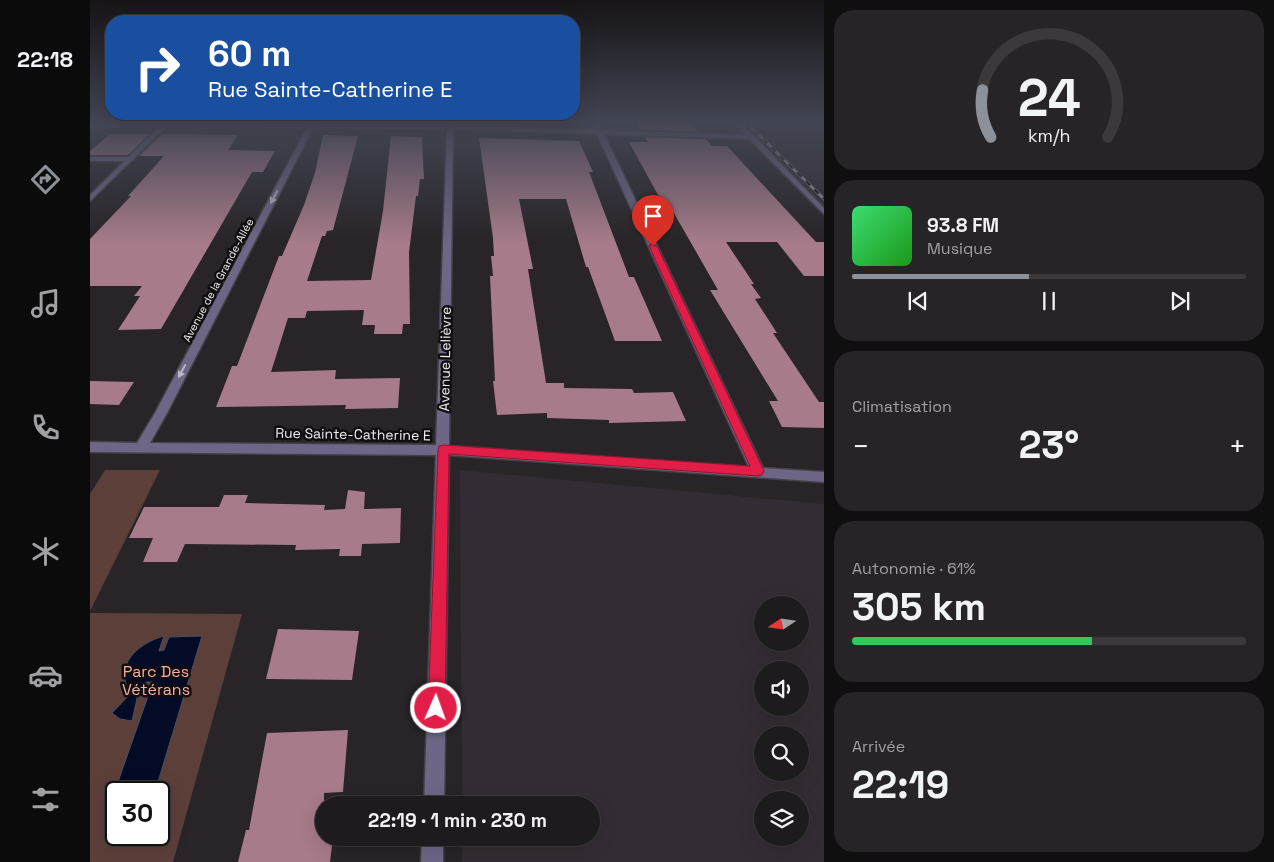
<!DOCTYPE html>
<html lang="fr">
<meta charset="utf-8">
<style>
body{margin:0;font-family:"Space Grotesk",sans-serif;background:#262427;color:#f1f3f6;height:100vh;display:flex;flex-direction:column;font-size:19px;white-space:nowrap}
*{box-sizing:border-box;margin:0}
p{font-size:16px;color:#a1a1a4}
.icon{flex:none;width:28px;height:28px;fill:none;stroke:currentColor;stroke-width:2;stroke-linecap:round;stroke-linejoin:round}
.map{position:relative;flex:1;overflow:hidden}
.sheet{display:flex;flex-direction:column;gap:10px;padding:10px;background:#100f10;width:450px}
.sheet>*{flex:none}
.top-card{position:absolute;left:15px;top:15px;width:475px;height:105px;border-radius:20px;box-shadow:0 5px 20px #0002,0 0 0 1px #3c393c;background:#1a4fa0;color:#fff;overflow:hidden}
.needle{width:32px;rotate:257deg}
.fabs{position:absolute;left:664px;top:596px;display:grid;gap:10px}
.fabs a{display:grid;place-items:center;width:55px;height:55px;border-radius:50%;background:#1e1b1e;box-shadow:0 5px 20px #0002,0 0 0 1px #3c393c;font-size:25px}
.speed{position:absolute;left:15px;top:781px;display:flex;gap:10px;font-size:25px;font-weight:700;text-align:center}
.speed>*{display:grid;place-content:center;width:65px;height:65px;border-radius:50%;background:#1e1b1e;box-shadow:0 5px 20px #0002,0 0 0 1px #3c393c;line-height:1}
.speed .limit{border:2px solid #111;border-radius:8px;background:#fff;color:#111}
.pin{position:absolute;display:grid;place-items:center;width:42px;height:42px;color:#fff;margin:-51px -21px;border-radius:50% 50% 50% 0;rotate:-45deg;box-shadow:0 0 5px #0007}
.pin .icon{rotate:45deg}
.me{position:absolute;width:55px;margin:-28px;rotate:2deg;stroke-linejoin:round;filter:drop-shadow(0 0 4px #0008)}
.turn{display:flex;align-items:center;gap:18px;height:105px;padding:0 20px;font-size:22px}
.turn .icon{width:65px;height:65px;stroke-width:2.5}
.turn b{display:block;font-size:35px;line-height:42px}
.big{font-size:38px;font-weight:700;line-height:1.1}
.sheet .card{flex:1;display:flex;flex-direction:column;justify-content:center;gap:8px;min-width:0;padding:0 18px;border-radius:20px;background:#262427}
.sheet .dial{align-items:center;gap:0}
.dial svg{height:130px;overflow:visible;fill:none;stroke:#3c393c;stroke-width:7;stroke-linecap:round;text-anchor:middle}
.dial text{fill:#f1f3f6;stroke:none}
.song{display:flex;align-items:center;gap:15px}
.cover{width:60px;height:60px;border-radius:8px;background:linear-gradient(135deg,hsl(140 70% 55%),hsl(120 70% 35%))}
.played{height:5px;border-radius:2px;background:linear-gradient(90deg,#8c9099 45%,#3c393c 45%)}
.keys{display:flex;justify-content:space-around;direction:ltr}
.heat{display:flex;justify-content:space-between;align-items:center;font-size:28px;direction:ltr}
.charge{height:8px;border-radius:4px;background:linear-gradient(90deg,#34c759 61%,#3c393c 0)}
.trip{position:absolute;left:225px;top:796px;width:285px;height:50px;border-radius:25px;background:#1e1b1e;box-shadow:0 5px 20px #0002,0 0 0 1px #3c393c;font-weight:700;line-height:50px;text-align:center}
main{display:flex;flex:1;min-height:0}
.dock{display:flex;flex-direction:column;width:90px;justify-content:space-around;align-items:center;background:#0c0b0c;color:#a1a1a4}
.dock .icon{width:35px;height:35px}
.dock .selected{color:#8c9099}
.dock b{font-size:22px;color:#f1f3f6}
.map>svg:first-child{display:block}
.built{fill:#342c34;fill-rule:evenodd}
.green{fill:#5d3f3a;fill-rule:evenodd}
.water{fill:#040b26;stroke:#4a4f62}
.building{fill:#a77b89}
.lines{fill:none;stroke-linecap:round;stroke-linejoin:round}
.service-casing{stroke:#444044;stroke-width:3}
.minor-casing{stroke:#444044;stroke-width:3}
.tertiary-casing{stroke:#444044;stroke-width:3}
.service{fill:#6f6586;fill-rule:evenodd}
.minor{fill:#6f6586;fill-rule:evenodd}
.tertiary{fill:#6f6586;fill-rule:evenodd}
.rail-casing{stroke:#939093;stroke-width:3}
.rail{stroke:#100e10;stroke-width:2;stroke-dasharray:6;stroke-linecap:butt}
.oneway{fill:#bcb7c5}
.route{fill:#e11d48;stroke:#92132f}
.labels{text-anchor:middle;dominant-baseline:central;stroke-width:5;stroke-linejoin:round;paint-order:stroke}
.far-street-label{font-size:11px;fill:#efedef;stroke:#100e10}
.street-label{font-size:14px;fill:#efedef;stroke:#100e10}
.near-park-label{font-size:16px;fill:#f6ada2;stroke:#100e10}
</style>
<main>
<nav class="dock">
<b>22:18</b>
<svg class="icon selected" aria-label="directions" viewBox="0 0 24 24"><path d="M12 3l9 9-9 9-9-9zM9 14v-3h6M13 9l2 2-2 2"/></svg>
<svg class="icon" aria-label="music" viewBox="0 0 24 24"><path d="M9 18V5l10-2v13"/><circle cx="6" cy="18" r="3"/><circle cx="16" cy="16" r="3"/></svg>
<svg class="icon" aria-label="phone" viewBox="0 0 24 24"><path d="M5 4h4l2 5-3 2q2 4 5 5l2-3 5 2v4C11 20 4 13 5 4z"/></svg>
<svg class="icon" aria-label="climate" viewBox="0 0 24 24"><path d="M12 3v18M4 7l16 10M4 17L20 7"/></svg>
<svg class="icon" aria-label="car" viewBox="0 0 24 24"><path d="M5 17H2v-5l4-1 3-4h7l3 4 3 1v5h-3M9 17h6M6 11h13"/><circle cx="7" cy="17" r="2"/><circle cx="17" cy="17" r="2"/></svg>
<svg class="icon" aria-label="filters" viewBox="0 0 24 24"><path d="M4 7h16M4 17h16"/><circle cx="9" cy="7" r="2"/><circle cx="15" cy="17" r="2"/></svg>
</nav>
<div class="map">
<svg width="734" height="862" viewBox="0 0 734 862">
<rect width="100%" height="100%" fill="#282428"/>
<g class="built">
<path d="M641,122H734V217Z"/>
<path d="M370,470L734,504V862H372V838H501V805H372ZM672,605H710V642H672ZM672,670H710V708H672ZM672,735H710V772H672ZM672,800H710V838H672Z"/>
</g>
<g class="green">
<path d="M15,470H70L0,611V494Z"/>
<path d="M0,613L152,614L83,862H0ZM26,792H69V835H26Z"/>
</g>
<path class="water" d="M74,636L69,651L74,650L79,637L112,636L65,792H26V799H22L63,682H56L50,695L48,694L42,721L30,719L22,713L41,693C22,666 48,643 74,636Z"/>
<g class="building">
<path d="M546,122H600L608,132L550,129Z"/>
<path d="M20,134H60L38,155H0V151Z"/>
<path d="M72,134L148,135L138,150L185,151L173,172H162L71,329L28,330L50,296H44L52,286H0V239L41,196H38L74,156H49Z"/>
<path d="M233,135L268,136L243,230L237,231L235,236H232L217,281L281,280L293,211L301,136L332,137L334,179H330L328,196H326L319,252L320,324H313L312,334H284L285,325H272L274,310L217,311L215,318H198L181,372L246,370L245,379L310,378L308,408L255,409L256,405L126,407L142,366H147L189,256H192L214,205L225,173Z"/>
<path d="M555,137L616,139L622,146H637L726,242H734V276H714L687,242H636L664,284H661L671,298L665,299L687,333H683L729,402H734V428L692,427L679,401H688L620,290H628L581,208H576L568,195L539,142H558Z"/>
<path d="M389,138L489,141L503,172H499L539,277H544L572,341H525L498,267H496L476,199H429L443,269H438L456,383H474V388L542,389L544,393L583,392L596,421L519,423V420L457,418V413L407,415L403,381H405L400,276H403L401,256H404L403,238Z"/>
<path d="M0,381L44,382L29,405L0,404Z"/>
<path d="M258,490L275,492L274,509L311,508L310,543L272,544L271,556H249L250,549L205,550L206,545L95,544L87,562H53L63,538H39L54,507H129L134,495H158L155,503L235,505L234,510L255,509Z"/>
<path d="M188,629L269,631L262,680L176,679Z"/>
<path d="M258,730L253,792L234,793V838H243L240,862H148L156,830H159L177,733Z"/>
</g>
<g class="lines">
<defs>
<path id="service" d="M0,157H41L44,159L41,161H0Z"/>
<g id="minor">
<path d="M220,122H226L225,125H357V122H363V125L506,130L502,122H508L512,130L655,135L643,122H650L734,208V214L659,139L514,134L673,468L734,472V482L359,455L354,805H334L346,455L0,452V442L47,443L65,413L217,128H0V124L219,125ZM223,128L357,129L346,445L60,443L77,413ZM363,129L507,134L659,467L359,446Z"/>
<path d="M332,838H353V862H331Z"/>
</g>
<path id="tertiary" d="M74,122H81L0,201V195Z"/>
</defs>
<use href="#service" class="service-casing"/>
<use href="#minor" class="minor-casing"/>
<use href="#tertiary" class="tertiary-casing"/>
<use href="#service" class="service"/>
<use href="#minor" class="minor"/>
<use href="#tertiary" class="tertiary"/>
<defs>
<path id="rail" d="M656,122L734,199"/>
</defs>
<use href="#rail" class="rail-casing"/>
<use href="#rail" class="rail"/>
</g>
<defs><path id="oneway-solid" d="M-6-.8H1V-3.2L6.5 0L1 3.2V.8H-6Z" transform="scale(1.25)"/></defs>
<g class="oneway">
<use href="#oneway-solid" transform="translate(184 197) rotate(118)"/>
<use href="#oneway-solid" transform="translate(92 371) rotate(118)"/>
</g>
<linearGradient id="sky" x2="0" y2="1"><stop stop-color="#161416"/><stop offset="0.5" stop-color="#424553"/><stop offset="1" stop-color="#424553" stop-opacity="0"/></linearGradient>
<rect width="734" height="243" fill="url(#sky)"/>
<path class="route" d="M560,244L567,246L674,471L672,475L668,476L359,454L355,708L352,714L346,716L341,714L338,708L348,450L349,446L354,445L660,466L559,246Z"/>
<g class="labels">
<g class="far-street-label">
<text transform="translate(128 280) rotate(-62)">Avenue de la Grande-Allée</text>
</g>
<g class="street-label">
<text transform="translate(355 359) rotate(-89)">Avenue Lelièvre</text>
<text transform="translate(263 434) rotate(1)">Rue Sainte-Catherine E</text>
</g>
<g class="near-park-label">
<text x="66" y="671">Parc Des<tspan x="66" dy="18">Vétérans</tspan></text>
</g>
</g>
</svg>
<div class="fabs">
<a><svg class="needle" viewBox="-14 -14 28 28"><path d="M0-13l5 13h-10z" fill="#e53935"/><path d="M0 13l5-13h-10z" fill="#a1a1a4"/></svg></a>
<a><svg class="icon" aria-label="sound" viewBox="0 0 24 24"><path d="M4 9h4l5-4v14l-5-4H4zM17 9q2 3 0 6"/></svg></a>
<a><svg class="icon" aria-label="search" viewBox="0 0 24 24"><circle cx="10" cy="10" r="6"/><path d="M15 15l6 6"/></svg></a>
<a><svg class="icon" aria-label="layers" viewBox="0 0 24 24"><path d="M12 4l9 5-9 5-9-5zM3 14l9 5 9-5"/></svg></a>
</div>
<div class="speed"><div class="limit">30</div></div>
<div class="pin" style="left:563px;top:246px;background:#d93025"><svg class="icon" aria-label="arrive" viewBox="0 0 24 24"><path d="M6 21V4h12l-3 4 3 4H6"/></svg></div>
<svg class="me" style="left:346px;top:708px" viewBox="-20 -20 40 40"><circle r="17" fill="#e11d48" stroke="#fff" stroke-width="3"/><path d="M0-11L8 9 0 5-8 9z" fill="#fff"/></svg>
<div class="trip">22:19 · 1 min · 230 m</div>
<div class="top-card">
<div class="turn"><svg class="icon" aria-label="right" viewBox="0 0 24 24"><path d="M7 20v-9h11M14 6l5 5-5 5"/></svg><div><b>60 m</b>Rue Sainte-Catherine E</div></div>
</div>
</div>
<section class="sheet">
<div class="card dial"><svg viewBox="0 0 100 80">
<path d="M14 69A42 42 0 1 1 86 69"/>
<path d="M14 69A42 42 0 0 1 9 40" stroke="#8c9099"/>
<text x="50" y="56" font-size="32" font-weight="700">24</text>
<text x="50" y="72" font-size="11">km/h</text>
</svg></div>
<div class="card">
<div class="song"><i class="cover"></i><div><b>93.8 FM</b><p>Musique</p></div></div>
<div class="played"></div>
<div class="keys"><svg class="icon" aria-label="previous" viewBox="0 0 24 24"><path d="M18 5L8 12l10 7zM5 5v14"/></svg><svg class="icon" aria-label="pause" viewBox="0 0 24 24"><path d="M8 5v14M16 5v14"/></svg><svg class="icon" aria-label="next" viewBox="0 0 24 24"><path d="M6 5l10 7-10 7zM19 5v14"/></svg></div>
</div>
<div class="card"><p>Climatisation</p>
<div class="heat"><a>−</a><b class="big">23°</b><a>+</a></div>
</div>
<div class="card"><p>Autonomie · 61%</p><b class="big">305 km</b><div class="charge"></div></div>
<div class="card"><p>Arrivée</p><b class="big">22:19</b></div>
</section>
</main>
